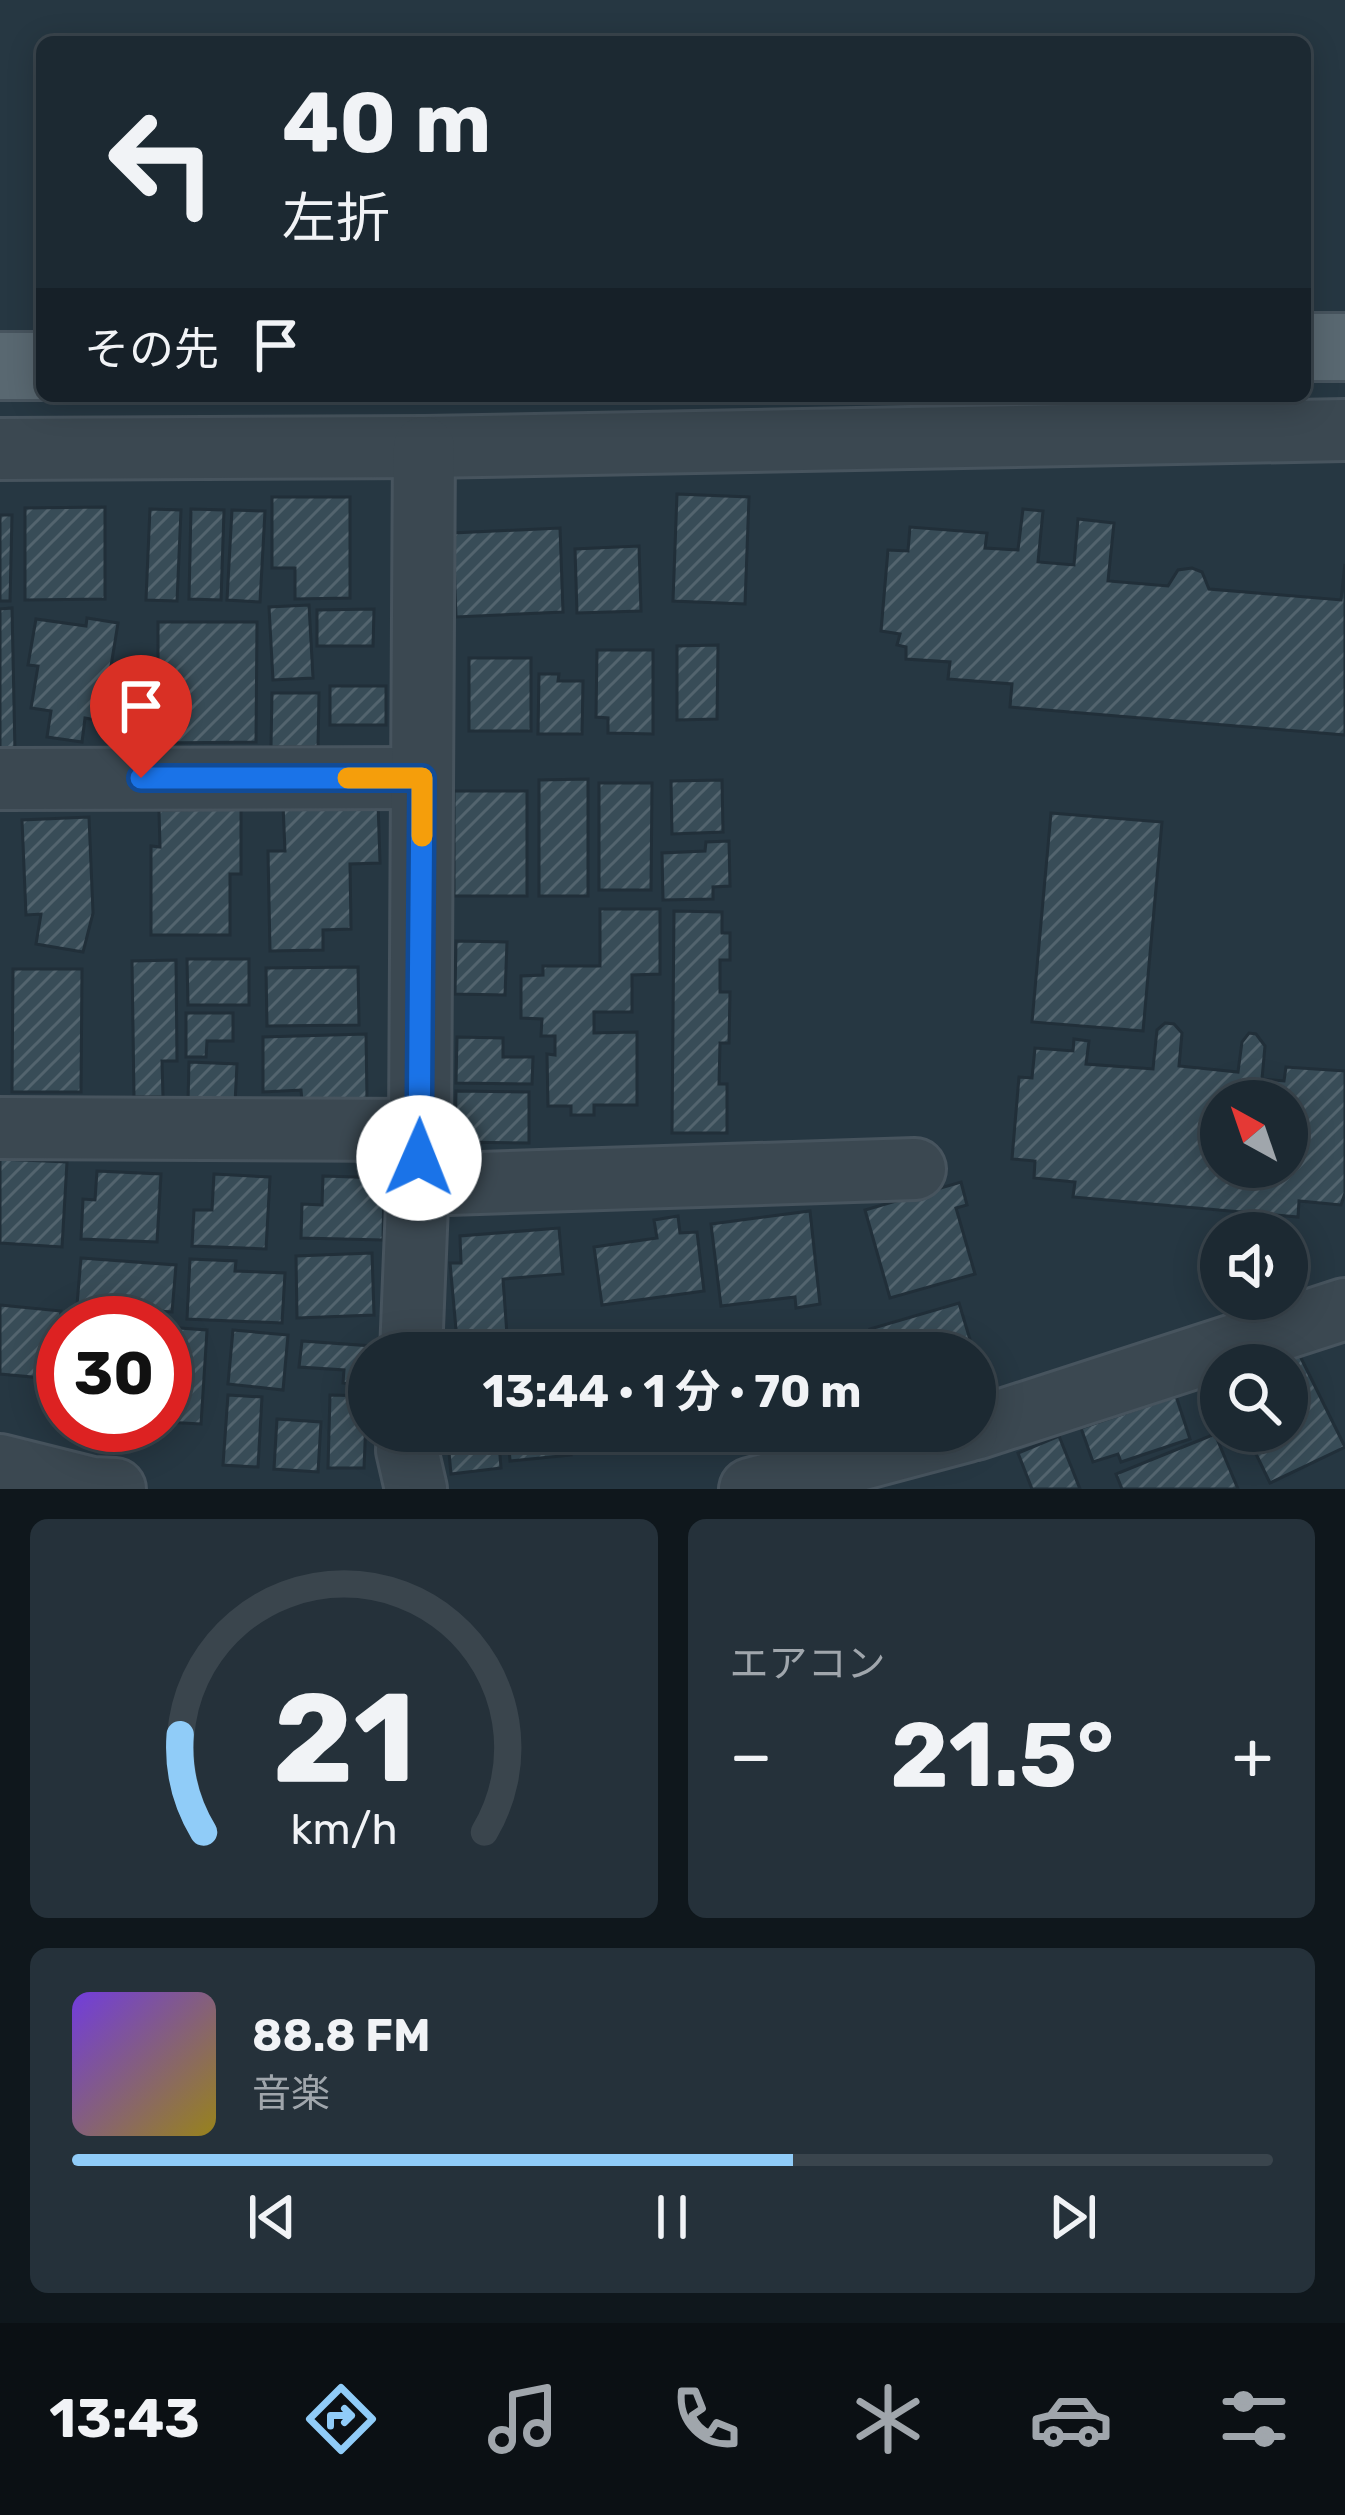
<!DOCTYPE html>
<html lang="ja">
<meta charset="utf-8">
<style>
body{margin:0;font-family:Rubik,"Noto Sans JP",sans-serif;background:#25313a;color:#f1f3f6;height:100vh;display:flex;flex-direction:column;font-size:45px;white-space:nowrap}
*{box-sizing:border-box;margin:0}
p{font-size:39px;color:#a0a6ac}
.icon{flex:none;width:66px;height:66px;fill:none;stroke:currentColor;stroke-width:2;stroke-linecap:round;stroke-linejoin:round}
.map{position:relative;height:1489px;overflow:hidden}
.sheet{display:flex;flex-direction:column;gap:30px;padding:30px;background:#0f171c;flex:1}
.sheet>*{flex:none}
.guide{position:absolute;left:36px;top:36px;width:1275px;height:366px;border-radius:18px;box-shadow:0 6px 30px #0003,0 0 0 3px #3a454d;background:#1c2932;color:#f1f3f6;overflow:hidden}
.needle{width:78px;rotate:320deg}
.fabs{position:absolute;left:1200px;top:1080px;display:grid;gap:24px}
.fabs a{display:grid;place-items:center;width:108px;height:108px;border-radius:50%;background:#1c2932;box-shadow:0 6px 30px #0003,0 0 0 3px #3a454d;font-size:60px}
.speed{position:absolute;left:36px;top:1296px;display:flex;gap:24px;font-size:60px;font-weight:700;text-align:center}
.speed>*{display:grid;place-content:center;width:156px;height:156px;border-radius:50%;background:#1c2932;box-shadow:0 6px 30px #0003,0 0 0 3px #3a454d;line-height:1}
.speed .limit{border:18px solid #d22;background:#fff;color:#111}
.pin{position:absolute;display:grid;place-items:center;width:102px;height:102px;color:#fff;margin:-123px -51px;border-radius:50% 50% 50% 0;rotate:-45deg;box-shadow:0 0 12px #0007}
.pin .icon{rotate:45deg}
.me{position:absolute;width:132px;margin:-66px;rotate:1deg;stroke-linejoin:round;filter:drop-shadow(0 0 9px #0008)}
.turn{display:flex;align-items:center;gap:42px;height:252px;padding:0 48px;font-size:54px}
.turn .icon{width:156px;height:156px;stroke-width:2.5}
.turn b{display:block;font-size:84px;line-height:102px}
.then{display:flex;align-items:center;height:114px;padding:0 48px;background:#0003;gap:24px;font-size:45px}
.big{font-size:90px;font-weight:700;line-height:1.1}
.sheet .card{flex:1;display:flex;flex-direction:column;justify-content:center;gap:18px;min-width:0;padding:0 42px;border-radius:18px;background:#25313a}
.sheet .dial{align-items:center;gap:0}
.dial svg{height:312px;overflow:visible;fill:none;stroke:#3a454d;stroke-width:7;stroke-linecap:round;text-anchor:middle}
.dial text{fill:#f1f3f6;stroke:none}
.song{display:flex;align-items:center;gap:36px}
.cover{width:144px;height:144px;border-radius:18px;background:linear-gradient(135deg,hsl(260 70% 55%),hsl(50 70% 35%))}
.played{height:12px;border-radius:6px;background:linear-gradient(90deg,#90ccf8 60%,#3a454d 60%)}
.keys{display:flex;justify-content:space-around;direction:ltr}
.heat{display:flex;justify-content:space-between;align-items:center;font-size:66px;direction:ltr}
.sheet .tiles{flex:1;display:grid;gap:30px;grid-template-columns:1fr 1fr}
.card:last-child{grid-column:span 2}
.trip{position:absolute;left:348px;top:1332px;width:648px;height:120px;border-radius:60px;background:#1c2932;box-shadow:0 6px 30px #0003,0 0 0 3px #3a454d;font-weight:700;line-height:120px;text-align:center}
.menu{display:flex;height:192px;justify-content:space-around;align-items:center;background:#0b1014;color:#a0a6ac}
.menu .icon{width:84px;height:84px}
.menu .current{color:#90ccf8}
.menu b{font-size:54px;color:#f1f3f6}
.map>svg:first-child{display:block}
.building{fill:url(#building-hatch);stroke:#212f39;stroke-width:3;fill-rule:evenodd}
.lines{fill:none;stroke-linecap:round;stroke-linejoin:round}
.street-casing{stroke:#47545e;stroke-width:66}
.primary-casing{stroke:#47545e;stroke-width:72}
.street{stroke:#3b4851;stroke-width:60}
.primary{stroke:#596871;stroke-width:66}
.route-casing{stroke:#114b97;stroke-width:30}
.route{stroke:#1a73e8;stroke-width:21}
.slow{stroke:#f59e0b;stroke-width:21}
</style>
<div class="map">
<svg width="1345" height="1489" viewBox="0 0 1345 1489">
<defs>
<pattern id="building-hatch" width="6" height="6" patternUnits="userSpaceOnUse" patternTransform="scale(3)"><rect width="6" height="6" fill="#384c57"/><path d="M-1 1l2-2M0 6l6-6M5 7l2-2" fill="none" stroke="#53646e"/></pattern>
</defs>
<rect width="100%" height="100%" fill="#263742"/>
<g class="building">
<path d="M677,494L749,497L745,604L673,601Z"/>
<path d="M272,497H350V598L295,599V568H272Z"/>
<path d="M105,507V599L25,600V508Z"/>
<path d="M150,509L181,510L177,601L146,600Z"/>
<path d="M191,509L224,510L221,600L189,599Z"/>
<path d="M1023,509L1043,511L1038,562L1074,565L1078,519L1114,523L1108,581L1168,586L1178,570L1192,568L1202,572L1209,589L1341,600L1345,564V735L1010,707L1012,684L948,679L950,662L906,659V647L897,645L900,634L881,631L888,550L908,551L910,527L987,533L985,548L1018,550Z"/>
<path d="M232,510L265,511L260,602L227,600Z"/>
<path d="M0,515H12L10,601H0Z"/>
<path d="M560,528L563,612L456,617L453,533Z"/>
<path d="M639,546L641,611L577,613L575,549Z"/>
<path d="M309,605L313,678L273,680L269,607Z"/>
<path d="M12,608L15,753L0,754V609Z"/>
<path d="M374,609L373,646H317V610Z"/>
<path d="M87,618L118,623L102,721L85,718L82,742L47,737L51,711L31,708L38,666L28,665L36,619L86,626Z"/>
<path d="M158,622H257L256,742L158,743Z"/>
<path d="M718,645L717,719L677,720V646Z"/>
<path d="M597,650H653V734L608,733V718L596,717Z"/>
<rect x="469" y="658" width="62" height="73"/>
<path d="M539,674H559L558,681H583L582,734H538Z"/>
<rect x="330" y="686" width="56" height="39"/>
<path d="M272,693H319L318,747H271Z"/>
<path d="M588,779V896H539V780Z"/>
<path d="M722,780L723,832L672,834L671,781Z"/>
<path d="M599,783H652L651,890H599Z"/>
<rect x="454" y="791" width="73" height="105"/>
<path d="M378,802L380,863L350,864L351,929L323,930V950L270,951L268,851H285L283,804Z"/>
<path d="M241,809V874H230V935H151V846L160,847L159,810Z"/>
<path d="M1051,813L1162,822L1143,1031L1032,1022Z"/>
<path d="M89,817L93,913L83,952L36,944L41,914L26,915L22,820Z"/>
<path d="M729,841L730,886L713,887V899L663,900L662,853L705,851L706,842Z"/>
<path d="M600,909H660V974L632,975V1012H594V1033L637,1032V1105H594V1115H571V1106H548L547,1054L555,1055V1036H541L542,1019L521,1018V976L543,975V966H600Z"/>
<path d="M674,911L722,912V933H730V960H720V992H730L729,1043H720L719,1084H727V1133H672Z"/>
<path d="M456,941L507,942L505,995L455,994Z"/>
<path d="M187,959H249V1005H188Z"/>
<path d="M176,960L177,1061H162L163,1097H134L132,961Z"/>
<path d="M358,967L359,1025L267,1026L266,968Z"/>
<path d="M13,969H82L81,1092H12Z"/>
<path d="M186,1013H233V1041H207L206,1057H186Z"/>
<path d="M1165,1023L1174,1024L1182,1033L1179,1066L1238,1072L1242,1042L1249,1033L1256,1034L1265,1046L1262,1079L1284,1081L1286,1067L1345,1071V1193L1341,1205L1299,1201L1298,1217L1073,1197L1075,1182L1034,1178L1035,1161L1012,1159L1019,1077L1032,1078L1035,1048L1073,1051L1074,1039L1089,1041L1086,1064L1153,1069L1157,1030ZM1221,1101H1287V1167H1221Z"/>
<path d="M366,1034L367,1099L302,1101L301,1090L263,1092V1037Z"/>
<path d="M457,1037L503,1038V1057H533L532,1084L456,1083Z"/>
<path d="M189,1062L237,1064L235,1103L188,1102Z"/>
<path d="M456,1091L529,1092V1143L455,1142Z"/>
<path d="M0,1159L67,1162L62,1247L0,1243Z"/>
<path d="M97,1171L161,1174L157,1242L81,1239L83,1199L95,1200Z"/>
<path d="M214,1174L270,1177L266,1249L192,1246L194,1210H212Z"/>
<path d="M323,1176L384,1178L383,1240L301,1238L302,1204L322,1205Z"/>
<path d="M961,1182L967,1205L956,1208L975,1274L890,1298L865,1210Z"/>
<path d="M810,1211L820,1304L796,1308L795,1297L721,1306L711,1224Z"/>
<path d="M678,1216L680,1233L697,1232L704,1291L602,1305L594,1247L657,1238L654,1220Z"/>
<path d="M559,1228L563,1274L503,1279L507,1335L457,1340L450,1263H461L460,1236Z"/>
<path d="M372,1253L374,1315L297,1318L296,1256Z"/>
<path d="M81,1258L176,1265L172,1312L77,1305Z"/>
<path d="M190,1259L236,1261L235,1271L285,1273L282,1323L187,1319Z"/>
<path d="M959,1303L974,1353H861L860,1348L874,1344L870,1329Z"/>
<path d="M0,1305L61,1311L54,1379L0,1374Z"/>
<path d="M165,1327L207,1330L201,1424L165,1422Z"/>
<path d="M233,1330L288,1335L283,1390L228,1384Z"/>
<path d="M755,1334L758,1347L780,1343L782,1351L826,1343L828,1353H700L698,1345Z"/>
<path d="M302,1341L372,1346L369,1376L359,1375V1385L343,1383L344,1370L299,1367Z"/>
<path d="M1299,1354L1345,1447L1270,1483L1245,1431H1287V1365H1277Z"/>
<path d="M228,1395L262,1397L258,1467L223,1465Z"/>
<path d="M330,1395L367,1396L364,1468H328Z"/>
<path d="M1176,1396L1190,1439L1121,1462L1118,1454L1093,1462L1081,1428Z"/>
<path d="M277,1419L321,1422L318,1472L274,1469Z"/>
<path d="M447,1431H498L501,1468L451,1474Z"/>
<path d="M508,1431H569L571,1455L510,1461Z"/>
<path d="M634,1431H702V1434L635,1440Z"/>
<path d="M1215,1434L1238,1489H1122L1116,1474Z"/>
<path d="M1059,1436L1080,1489H1032L1018,1453Z"/>
</g>
<g class="lines">
<defs>
<g id="street">
<path d="M0,449L424,447L1345,430"/>
<path d="M0,779L422,778"/>
<path d="M0,1128L420,1130"/>
<path d="M418,1185L915,1169"/>
<path d="M411,1353L420,1130L424,447"/>
<path d="M975,1429L1345,1309"/>
<path d="M408,1431L407,1450L416,1489"/>
<path d="M0,1465L92,1488L115,1489"/>
<path d="M750,1489L967,1431"/>
</g>
<g id="primary">
<path d="M1305,347H1345"/>
<path d="M0,366H42"/>
</g>
</defs>
<use href="#street" class="street-casing"/>
<use href="#primary" class="primary-casing"/>
<use href="#street" class="street"/>
<use href="#primary" class="primary"/>
</g>
<g class="lines">
<defs>
<path id="route" d="M141,778H422L419,1158"/>
</defs>
<use href="#route" class="route-casing"/>
<use href="#route" class="route"/>
<path class="slow" d="M348,778H422V836"/>
</g>
</svg>
<div class="fabs">
<a><svg class="needle" viewBox="-14 -14 28 28"><path d="M0-13l5 13h-10z" fill="#e53935"/><path d="M0 13l5-13h-10z" fill="#a0a6ac"/></svg></a>
<a><svg class="icon" aria-label="sound" viewBox="0 0 24 24"><path d="M4 9h4l5-4v14l-5-4H4zM17 9q2 3 0 6"/></svg></a>
<a><svg class="icon" aria-label="search" viewBox="0 0 24 24"><circle cx="10" cy="10" r="6"/><path d="M15 15l6 6"/></svg></a>
</div>
<div class="speed"><div class="limit">30</div></div>
<div class="pin" style="left:141px;top:778px;background:#d93025"><svg class="icon" aria-label="arrive" viewBox="0 0 24 24"><path d="M6 21V4h12l-3 4 3 4H6"/></svg></div>
<svg class="me" style="left:419px;top:1158px" viewBox="-20 -20 40 40"><circle r="19" fill="#fff"/><path d="M0-13L10 11 0 6-10 11z" fill="#1a73e8"/></svg>
<div class="trip">13:44 · 1 分 · 70 m</div>
<div class="guide">
<div class="turn"><svg class="icon" aria-label="left" viewBox="0 0 24 24"><path d="M17 20v-9H6M10 6l-5 5 5 5"/></svg><div><b>40 m</b>左折</div></div>
<div class="then">その先<svg class="icon" aria-label="arrive" viewBox="0 0 24 24"><path d="M6 21V4h12l-3 4 3 4H6"/></svg></div>
</div>
</div>
<section class="sheet">
<div class="tiles">
<div class="card dial"><svg viewBox="0 0 100 80">
<path d="M14 69A42 42 0 1 1 86 69"/>
<path d="M14 69A42 42 0 0 1 8 44" stroke="#90ccf8"/>
<text x="50" y="56" font-size="32" font-weight="700">21</text>
<text x="50" y="72" font-size="11">km/h</text>
</svg></div>
<div class="card"><p>エアコン</p>
<div class="heat"><a>−</a><b class="big">21.5°</b><a>+</a></div>
</div>
<div class="card">
<div class="song"><i class="cover"></i><div><b>88.8 FM</b><p>音楽</p></div></div>
<div class="played"></div>
<div class="keys"><svg class="icon" aria-label="previous" viewBox="0 0 24 24"><path d="M18 5L8 12l10 7zM5 5v14"/></svg><svg class="icon" aria-label="pause" viewBox="0 0 24 24"><path d="M8 5v14M16 5v14"/></svg><svg class="icon" aria-label="next" viewBox="0 0 24 24"><path d="M6 5l10 7-10 7zM19 5v14"/></svg></div>
</div>
</div>
</section>
<nav class="menu">
<b>13:43</b>
<svg class="icon current" aria-label="directions" viewBox="0 0 24 24"><path d="M12 3l9 9-9 9-9-9zM9 14v-3h6M13 9l2 2-2 2"/></svg>
<svg class="icon" aria-label="music" viewBox="0 0 24 24"><path d="M9 18V5l10-2v13"/><circle cx="6" cy="18" r="3"/><circle cx="16" cy="16" r="3"/></svg>
<svg class="icon" aria-label="phone" viewBox="0 0 24 24"><path d="M5 4h4l2 5-3 2q2 4 5 5l2-3 5 2v4C11 20 4 13 5 4z"/></svg>
<svg class="icon" aria-label="climate" viewBox="0 0 24 24"><path d="M12 3v18M4 7l16 10M4 17L20 7"/></svg>
<svg class="icon" aria-label="car" viewBox="0 0 24 24"><path d="M5 17H2v-5l4-1 3-4h7l3 4 3 1v5h-3M9 17h6M6 11h13"/><circle cx="7" cy="17" r="2"/><circle cx="17" cy="17" r="2"/></svg>
<svg class="icon" aria-label="filters" viewBox="0 0 24 24"><path d="M4 7h16M4 17h16"/><circle cx="9" cy="7" r="2"/><circle cx="15" cy="17" r="2"/></svg>
</nav>
